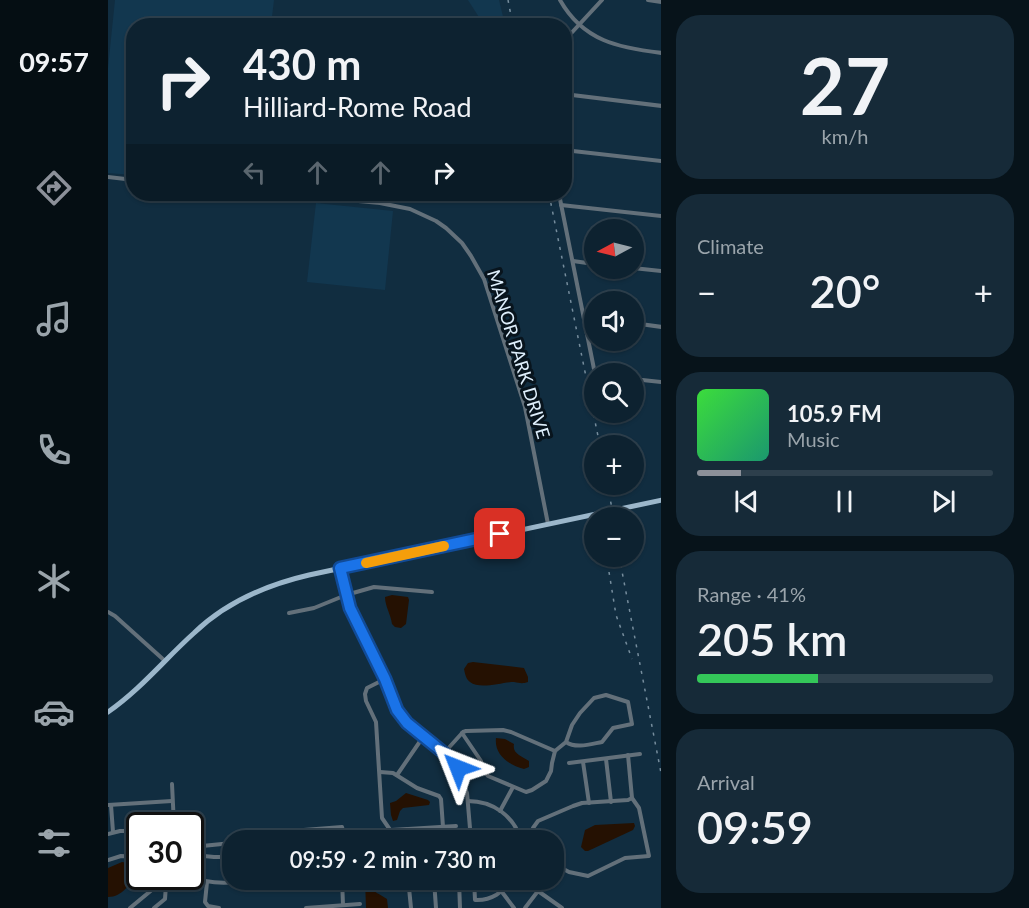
<!DOCTYPE html>
<meta charset="utf-8">
<style>
body{margin:0;font-family:Lato,sans-serif;background:#162a38;color:#f1f3f6;height:100vh;display:flex;flex-direction:column;font-size:22px;white-space:nowrap}
*{box-sizing:border-box;margin:0}
p{font-size:20px;color:#9aa4ab}
.icon{flex:none;width:33px;height:33px;fill:none;stroke:currentColor;stroke-width:2;stroke-linecap:round;stroke-linejoin:round}
.map{position:relative;flex:1;overflow:hidden}
.panel{display:flex;flex-direction:column;gap:15px;padding:15px;background:#07131a;width:368px}
.panel>*{flex:none}
.banner{position:absolute;left:18px;top:18px;width:446px;height:183px;border-radius:24px;box-shadow:0 2px 4px #0004,0 0 0 2px #2d3f4c;background:#0d2230;color:#f1f3f6;overflow:hidden}
.needle{width:39px;rotate:263deg}
.tools{position:absolute;left:476px;top:219px;display:grid;gap:12px}
.tools a{display:grid;place-items:center;width:60px;height:60px;border-radius:50%;background:#0d2230;box-shadow:0 2px 4px #0004,0 0 0 2px #2d3f4c;font-size:30px}
.speed{position:absolute;left:18px;top:812px;display:flex;gap:12px;font-size:30px;font-weight:700;text-align:center}
.speed>*{display:grid;place-content:center;width:78px;height:78px;border-radius:50%;background:#0d2230;box-shadow:0 2px 4px #0004,0 0 0 2px #2d3f4c;line-height:1}
.speed .limit{border:3px solid #111;border-radius:9px;background:#fff;color:#111}
.pin{position:absolute;display:grid;place-items:center;width:51px;height:51px;color:#fff;margin:-26px;border-radius:12px;box-shadow:0 3px 9px #0006}
.me{position:absolute;width:66px;margin:-33px;rotate:315deg;stroke-linejoin:round;filter:drop-shadow(0 0 4px #0008)}
.turn{display:flex;align-items:center;gap:21px;height:126px;padding:0 18px;font-size:27px}
.turn .icon{width:78px;height:78px;stroke-width:2.5}
.turn b{display:block;font-size:42px;line-height:51px}
.lanes{display:flex;align-items:center;height:57px;padding:0 18px;background:#0003;justify-content:center;gap:30px;direction:ltr}
.lanes .off{opacity:.35}
.big{font-size:45px;font-weight:600;line-height:1.1}
.panel .card{flex:1;display:flex;flex-direction:column;justify-content:center;gap:9px;min-width:0;padding:0 21px;border-radius:24px;background:#162a38}
.panel .dial{align-items:center;gap:0}
.dial b{font-size:78px;line-height:1}
.song{display:flex;align-items:center;gap:18px}
.cover{width:72px;height:72px;border-radius:9px;background:linear-gradient(135deg,hsl(120 70% 55%),hsl(160 70% 35%))}
.played{height:6px;border-radius:3px;background:linear-gradient(90deg,#8c9099 15%,#2d3f4c 15%)}
.keys{display:flex;justify-content:space-around;direction:ltr}
.heat{display:flex;justify-content:space-between;align-items:center;font-size:33px;direction:ltr}
.charge{height:9px;border-radius:4px;background:linear-gradient(90deg,#34c759 41%,#2d3f4c 0)}
.trip{position:absolute;left:114px;top:830px;width:342px;height:60px;border-radius:24px;background:#0d2230;box-shadow:0 2px 4px #0004,0 0 0 2px #2d3f4c;font-weight:600;line-height:60px;text-align:center}
main{display:flex;flex:1;min-height:0}
.menu{display:flex;flex-direction:column;width:108px;justify-content:space-around;align-items:center;background:#050e13;color:#9aa4ab}
.menu .icon{width:42px;height:42px}
.menu .active{color:#8c9099}
.menu b{font-size:27px;color:#f1f3f6}
.map>svg:first-child{display:block}
.built{fill:#12374f}
.water{fill:#251102}
.lines{fill:none;stroke-linecap:round;stroke-linejoin:round}
.minor{stroke:#63707a;stroke-width:4}
.major{stroke:#9bb6ca;stroke-width:5}
.rail{stroke:#768d9d;stroke-width:1.5;stroke-dasharray:3 6;stroke-linecap:butt}
.route-casing{stroke:#114b97;stroke-width:15}
.route{stroke:#1a73e8;stroke-width:10}
.slow{stroke:#f59e0b;stroke-width:10}
.labels{text-anchor:middle;dominant-baseline:central;stroke-width:6;stroke-linejoin:round;paint-order:stroke}
.street-label{font-size:18px;fill:#dfeffc;stroke:#08141d}
</style>
<main>
<nav class="menu">
<b>09:57</b>
<svg class="icon active" aria-label="directions" viewBox="0 0 24 24"><path d="M12 3l9 9-9 9-9-9zM9 14v-3h6M13 9l2 2-2 2"/></svg>
<svg class="icon" aria-label="music" viewBox="0 0 24 24"><path d="M9 18V5l10-2v13"/><circle cx="6" cy="18" r="3"/><circle cx="16" cy="16" r="3"/></svg>
<svg class="icon" aria-label="phone" viewBox="0 0 24 24"><path d="M5 4h4l2 5-3 2q2 4 5 5l2-3 5 2v4C11 20 4 13 5 4z"/></svg>
<svg class="icon" aria-label="climate" viewBox="0 0 24 24"><path d="M12 3v18M4 7l16 10M4 17L20 7"/></svg>
<svg class="icon" aria-label="car" viewBox="0 0 24 24"><path d="M5 17H2v-5l4-1 3-4h7l3 4 3 1v5h-3M9 17h6M6 11h13"/><circle cx="7" cy="17" r="2"/><circle cx="17" cy="17" r="2"/></svg>
<svg class="icon" aria-label="filters" viewBox="0 0 24 24"><path d="M4 7h16M4 17h16"/><circle cx="9" cy="7" r="2"/><circle cx="15" cy="17" r="2"/></svg>
</nav>
<div class="map">
<svg width="554" height="908" viewBox="0 0 554 908">
<rect width="100%" height="100%" fill="#112d40"/>
<g class="built">
<path d="M7,0H166L163,25L26,26L25,175L0,173V68Z"/>
<path d="M360,0H391L397,25H376Z"/>
<path d="M208,203L285,211L277,290L199,282Z"/>
</g>
<g class="water">
<path d="M284,595L300,597L301,600L298,624L293,628L287,627L284,624C283,615 277,606 277,597Z"/>
<path d="M365,662L416,668L420,677V682C414,684 412,683 406,682C394,682 372,690 362,682C358,679 357,674 356,669L360,663Z"/>
<path d="M388,738L397,739L406,744C404,754 414,756 421,761V767L416,769C401,765 386,755 388,738Z"/>
<path d="M298,793L320,800L322,802L321,805L295,808L292,811L289,820L285,821L283,815L282,803L288,801Z"/>
<path d="M526,823L527,826L525,830L480,851H477L473,847L477,830L487,825Z"/>
<path d="M14,862L31,865V875C21,883 15,897 0,897V868Z"/>
<path d="M257,879H263C259,891 271,893 279,899L280,908H258Z"/>
</g>
<g class="lines">
<g class="minor">
<path d="M452,0C475,41 511,48 554,53"/>
<path d="M540,0L554,2"/>
<path d="M456,41L494,0"/>
<path d="M456,94L554,106"/>
<path d="M456,150L554,161"/>
<path d="M0,177L26,180"/>
<path d="M174,194L272,203L302,209L328,221L338,228L354,243L363,256L376,279L417,407L440,524"/>
<path d="M451,194L486,369L490,374"/>
<path d="M453,205L554,216"/>
<path d="M465,261L486,264"/>
<path d="M525,268L554,271"/>
<path d="M476,319H486"/>
<path d="M525,323L554,327"/>
<path d="M525,379L554,382"/>
<path d="M233,568L242,608L277,679L289,709L299,723L336,753L349,768L359,793L363,840"/>
<path d="M0,612L7,616L57,661"/>
<path d="M181,613L206,608L238,595L266,587L324,592"/>
<path d="M277,679L259,688L257,694L258,701L268,722L274,818L289,840"/>
<path d="M354,733L373,761L376,771L380,776L418,792L424,790L438,781L443,771L444,763L447,751L458,742L464,725L472,713L486,698L498,695L520,702L524,724L505,728L494,742C483,744 468,749 458,742"/>
<path d="M336,753L355,732L358,731L395,730L403,732L447,751"/>
<path d="M520,755L524,798"/>
<path d="M498,759L503,802"/>
<path d="M475,762L481,803"/>
<path d="M461,763L532,754"/>
<path d="M272,772L285,773L309,788L331,796L333,799L335,827"/>
<path d="M289,775L315,737"/>
<path d="M64,784L66,825"/>
<path d="M360,801C385,801 406,816 413,840"/>
<path d="M0,805L64,801"/>
<path d="M3,805L5,832"/>
<path d="M392,811L405,787"/>
<path d="M283,830L299,829"/>
<path d="M93,832L96,856L106,857H124"/>
<path d="M0,834L12,831H32"/>
<path d="M161,840L170,832L234,827L236,834L235,840"/>
<path d="M291,840L295,833L300,829L348,826"/>
<path d="M424,840L425,828L430,821L465,806L474,803L520,800L524,798L531,808L541,856L517,858L480,876L461,872L446,864"/>
<path d="M94,846L124,843"/>
<path d="M0,860L13,856L32,857"/>
<path d="M81,876C102,885 124,884 146,879"/>
<path d="M171,879L174,882L182,886L234,882"/>
<path d="M234,879L235,905"/>
<path d="M296,879L301,888L303,908"/>
<path d="M349,879L351,881L352,908"/>
<path d="M366,879L367,900C383,901 396,892 404,879"/>
<path d="M326,880L328,908"/>
<path d="M99,882L97,902L100,906L111,908"/>
<path d="M301,888L318,881L337,879"/>
<path d="M394,892L406,908"/>
<path d="M22,908L51,884L58,885"/>
<path d="M46,908L57,899L58,885L61,876"/>
<path d="M198,908L252,904"/>
<path d="M417,908L430,891L454,908"/>
</g>
<path class="major" d="M0,712C33,689 57,659 86,633C118,602 158,585 201,575L554,500"/>
<g class="rail">
<path d="M400,0L405,26"/>
<path d="M441,194L492,446"/>
<path d="M499,484L506,518"/>
<path d="M511,556L554,778"/>
<path d="M501,572L508,615L524,659"/>
</g>
</g>
<g class="lines">
<defs>
<path id="route" d="M350,768L336,753L299,723L289,710L277,679L242,608L232,568L392,534"/>
</defs>
<use href="#route" class="route-casing"/>
<use href="#route" class="route"/>
<path class="slow" d="M258,563L336,546"/>
</g>
<g class="labels">
<g class="street-label">
<text transform="translate(411 354) rotate(73)">MANOR PARK DRIVE</text>
</g>
</g>
</svg>
<div class="tools">
<a><svg class="needle" viewBox="-14 -14 28 28"><path d="M0-13l5 13h-10z" fill="#e53935"/><path d="M0 13l5-13h-10z" fill="#9aa4ab"/></svg></a>
<a><svg class="icon" aria-label="sound" viewBox="0 0 24 24"><path d="M4 9h4l5-4v14l-5-4H4zM17 9q2 3 0 6"/></svg></a>
<a><svg class="icon" aria-label="search" viewBox="0 0 24 24"><circle cx="10" cy="10" r="6"/><path d="M15 15l6 6"/></svg></a>
<a>+</a>
<a>−</a>
</div>
<div class="speed"><div class="limit">30</div></div>
<div class="pin" style="left:392px;top:534px;background:#d93025"><svg class="icon" aria-label="arrive" viewBox="0 0 24 24"><path d="M6 21V4h12l-3 4 3 4H6"/></svg></div>
<svg class="me" style="left:350px;top:768px" viewBox="-20 -20 40 40"><path d="M0-17L14 15 0 8-14 15z" fill="#1a73e8" stroke="#fff" stroke-width="4"/></svg>
<div class="trip">09:59 · 2 min · 730 m</div>
<div class="banner">
<div class="turn"><svg class="icon" aria-label="right" viewBox="0 0 24 24"><path d="M7 20v-9h11M14 6l5 5-5 5"/></svg><div><b>430 m</b>Hilliard-Rome Road</div></div>
<div class="lanes"><svg class="icon off" aria-label="left" viewBox="0 0 24 24"><path d="M17 20v-9H6M10 6l-5 5 5 5"/></svg><svg class="icon off" aria-label="ahead" viewBox="0 0 24 24"><path d="M12 20V5M6 11l6-6 6 6"/></svg><svg class="icon off" aria-label="ahead" viewBox="0 0 24 24"><path d="M12 20V5M6 11l6-6 6 6"/></svg><svg class="icon" aria-label="right" viewBox="0 0 24 24"><path d="M7 20v-9h11M14 6l5 5-5 5"/></svg></div>
</div>
</div>
<section class="panel">
<div class="card dial"><b>27</b><p>km/h</p></div>
<div class="card"><p>Climate</p>
<div class="heat"><a>−</a><b class="big">20°</b><a>+</a></div>
</div>
<div class="card">
<div class="song"><i class="cover"></i><div><b>105.9 FM</b><p>Music</p></div></div>
<div class="played"></div>
<div class="keys"><svg class="icon" aria-label="previous" viewBox="0 0 24 24"><path d="M18 5L8 12l10 7zM5 5v14"/></svg><svg class="icon" aria-label="pause" viewBox="0 0 24 24"><path d="M8 5v14M16 5v14"/></svg><svg class="icon" aria-label="next" viewBox="0 0 24 24"><path d="M6 5l10 7-10 7zM19 5v14"/></svg></div>
</div>
<div class="card"><p>Range · 41%</p><b class="big">205 km</b><div class="charge"></div></div>
<div class="card"><p>Arrival</p><b class="big">09:59</b></div>
</section>
</main>
